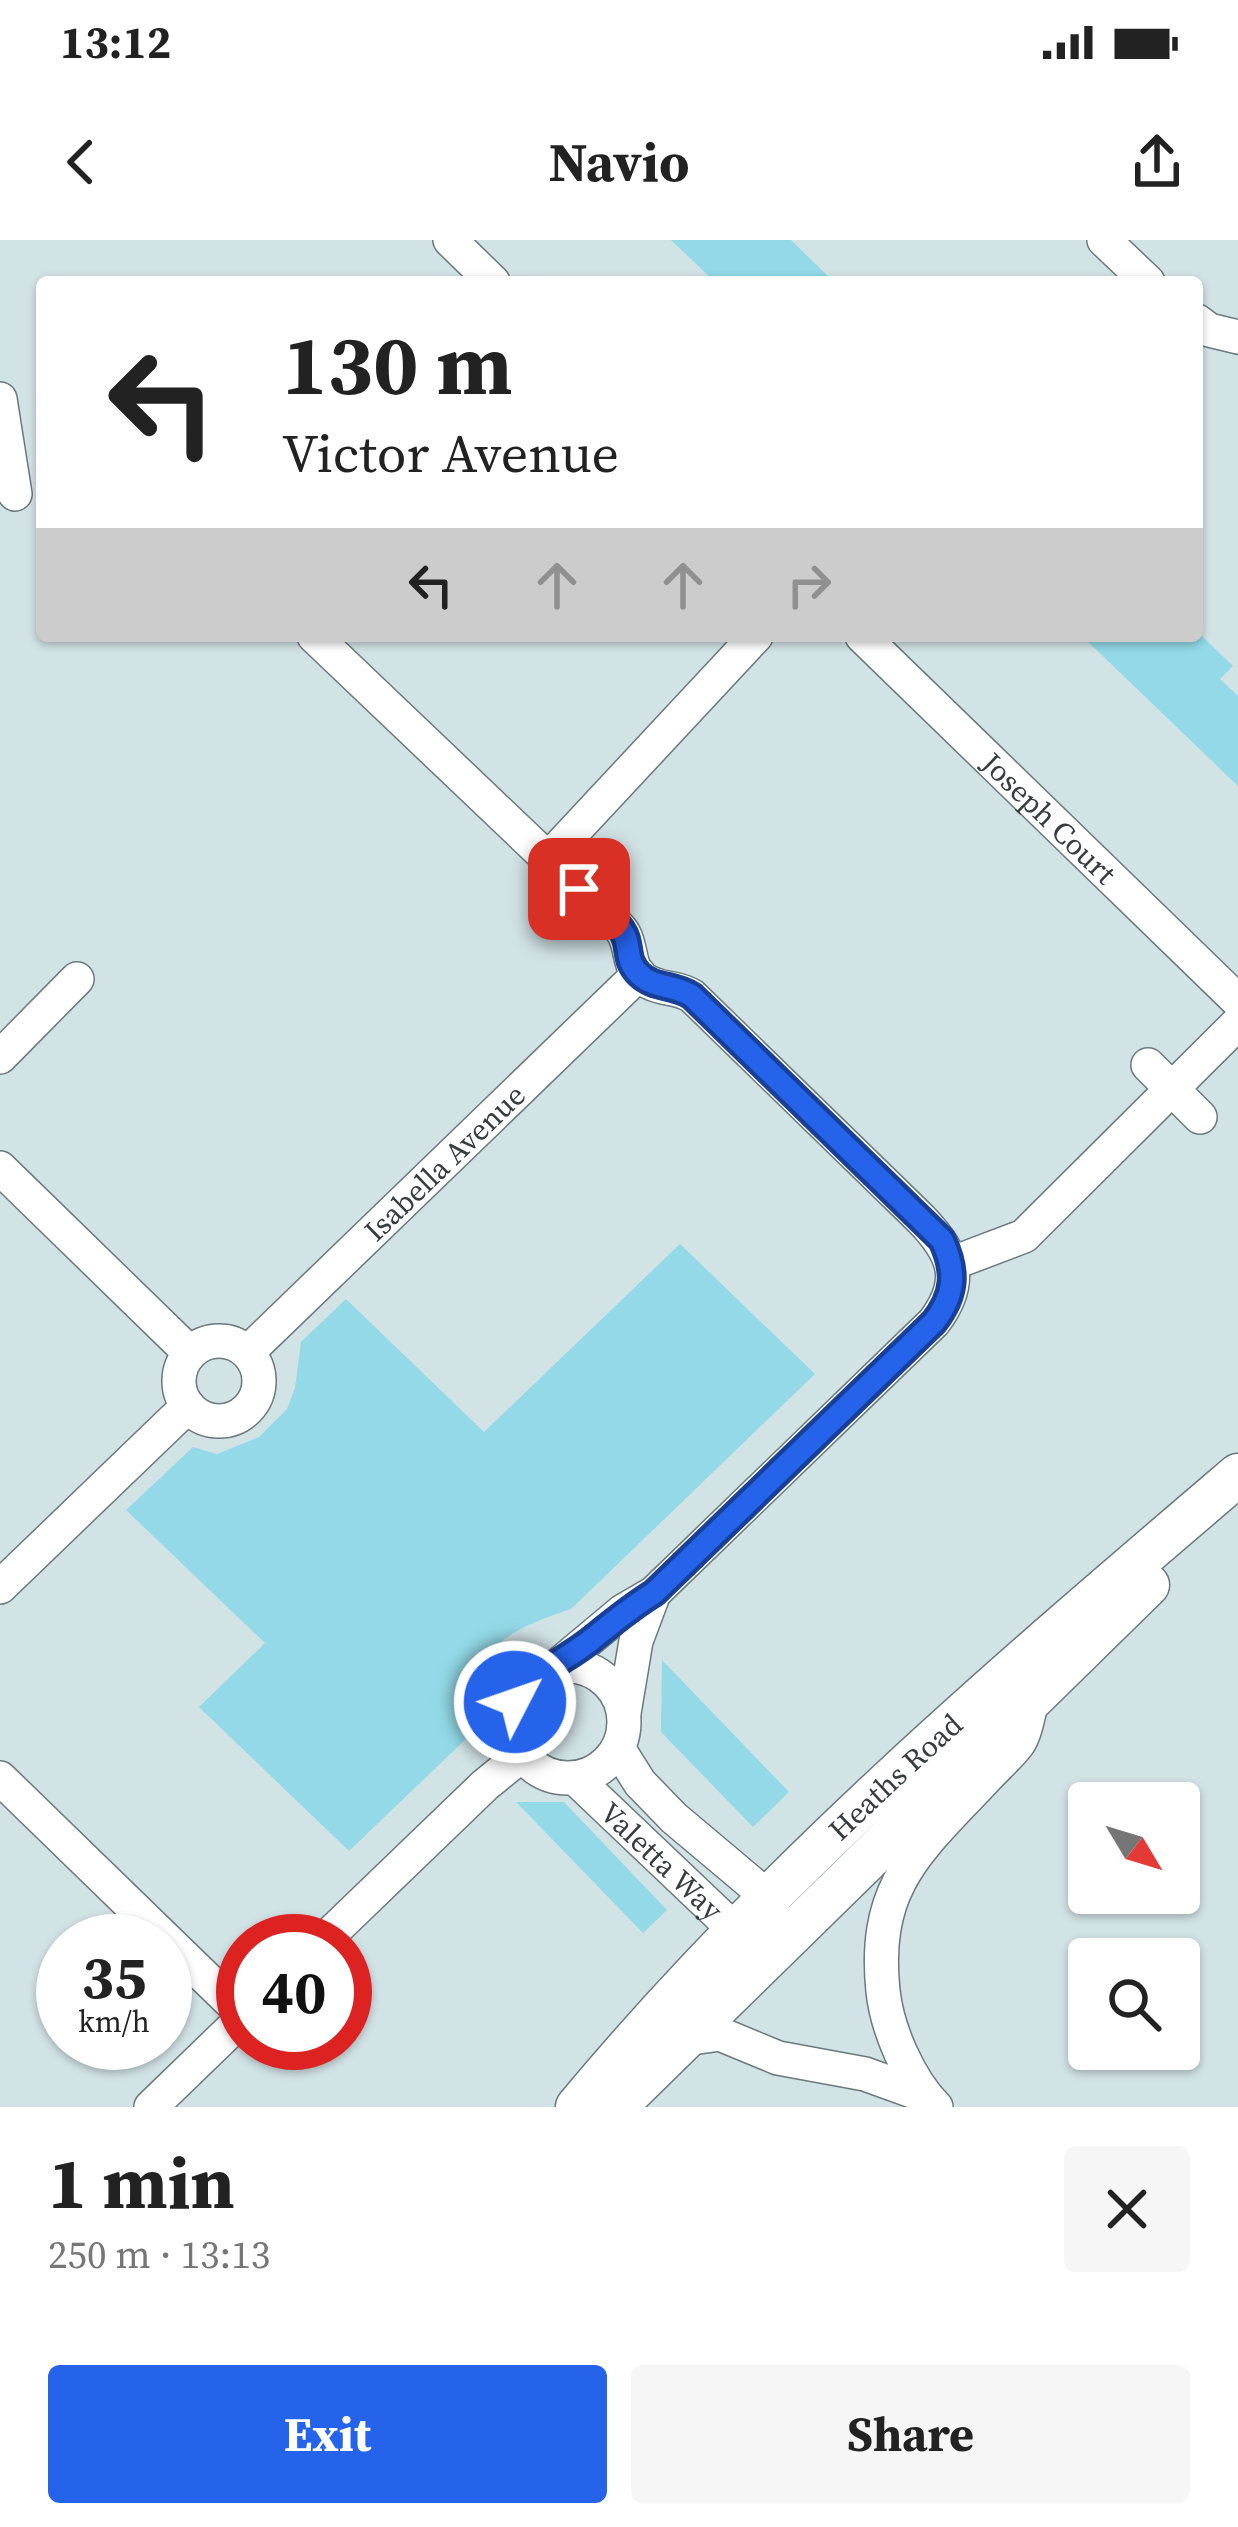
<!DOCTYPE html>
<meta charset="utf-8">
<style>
body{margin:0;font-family:"Source Serif 4",serif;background:#f6f6f6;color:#222;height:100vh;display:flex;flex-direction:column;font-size:45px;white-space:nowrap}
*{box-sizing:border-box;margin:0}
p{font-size:39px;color:#767676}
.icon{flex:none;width:66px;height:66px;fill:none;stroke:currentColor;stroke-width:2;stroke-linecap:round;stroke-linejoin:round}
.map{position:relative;height:1867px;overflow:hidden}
.drawer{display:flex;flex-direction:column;background:#fff;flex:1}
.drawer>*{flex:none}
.banner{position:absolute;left:36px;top:36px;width:1167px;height:366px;border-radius:12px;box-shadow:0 3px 9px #0004;background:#fff;color:#222;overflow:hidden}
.needle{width:78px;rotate:128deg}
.fabs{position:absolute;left:1068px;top:1542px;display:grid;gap:24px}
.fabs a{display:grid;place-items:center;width:132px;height:132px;border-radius:12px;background:#fff;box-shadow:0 3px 9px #0004;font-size:60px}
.speed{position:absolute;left:36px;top:1674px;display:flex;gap:24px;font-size:60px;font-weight:700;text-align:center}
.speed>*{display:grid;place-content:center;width:156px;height:156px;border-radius:50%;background:#fff;box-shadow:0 3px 9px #0004;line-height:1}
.speed small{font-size:30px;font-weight:400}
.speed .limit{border:18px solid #d22;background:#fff;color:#111}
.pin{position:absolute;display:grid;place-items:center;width:102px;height:102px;color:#fff;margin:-51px;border-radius:24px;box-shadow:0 6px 18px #0006}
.me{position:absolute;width:132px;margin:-66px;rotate:49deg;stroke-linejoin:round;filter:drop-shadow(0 0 9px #0008)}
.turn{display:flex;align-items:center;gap:42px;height:252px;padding:0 48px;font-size:54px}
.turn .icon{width:156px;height:156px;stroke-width:2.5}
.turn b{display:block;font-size:84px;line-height:102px}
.lanes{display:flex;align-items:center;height:114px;padding:0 48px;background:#0003;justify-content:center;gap:60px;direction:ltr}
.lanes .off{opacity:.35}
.round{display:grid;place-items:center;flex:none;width:126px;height:126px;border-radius:12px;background:#f6f6f6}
.head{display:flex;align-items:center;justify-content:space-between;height:204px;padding:0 48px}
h1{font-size:72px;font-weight:700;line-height:90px}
.primary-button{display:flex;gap:24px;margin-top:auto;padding:24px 48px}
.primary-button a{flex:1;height:138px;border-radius:12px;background:#2563eb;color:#fff;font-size:48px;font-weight:700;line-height:138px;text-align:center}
.primary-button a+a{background:#f6f6f6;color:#222}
.status{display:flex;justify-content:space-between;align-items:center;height:84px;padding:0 60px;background:#fff;direction:ltr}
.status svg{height:33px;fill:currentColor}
header{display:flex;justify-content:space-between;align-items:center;height:156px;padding:0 48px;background:#fff;font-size:54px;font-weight:700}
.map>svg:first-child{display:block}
</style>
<div class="status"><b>13:12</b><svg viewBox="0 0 49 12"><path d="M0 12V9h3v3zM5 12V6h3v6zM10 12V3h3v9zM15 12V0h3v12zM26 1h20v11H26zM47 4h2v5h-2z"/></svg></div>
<header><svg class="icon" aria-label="back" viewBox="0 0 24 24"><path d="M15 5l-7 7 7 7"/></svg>Navio<svg class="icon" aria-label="share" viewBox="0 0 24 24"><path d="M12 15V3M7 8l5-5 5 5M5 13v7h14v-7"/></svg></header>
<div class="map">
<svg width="1238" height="1867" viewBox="0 0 1238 1867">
<rect width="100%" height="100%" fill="#d2e3e6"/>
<path fill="#93d9e7" d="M671,0h120l43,42h-119z
M1197,391l36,35 -13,13 18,17v90l-156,-150h115z
M680,1004l135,130 -244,235c-81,27 -98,44 -104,129l-118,113 -150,-144 66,-64 -139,-133 67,-63 24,7 42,-17 28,-28 8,-21 6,-46 45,-43 138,133z
M662,1420l127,132 -36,35 -92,-95z
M516,1562h48l103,108 -24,23z"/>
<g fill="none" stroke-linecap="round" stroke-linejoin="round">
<defs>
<g id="minor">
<path d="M450,0l43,42"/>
<path d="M1104,0l44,42"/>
<path d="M1197,81l12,9 29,7"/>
<path d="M0,159l15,95"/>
<path d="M314,396l297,283c4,5 10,9 13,15 10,19 2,40 29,50 14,6 25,3 39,12l229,223c34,35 44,62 13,103l-280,271 -31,18 -67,56"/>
<path id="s1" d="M862,396l376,365"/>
<path d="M547,620l209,-224"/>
<path d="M0,817l77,-78"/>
<path d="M1148,825l52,52"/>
<path d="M0,928l190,185"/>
<path d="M953,1023l71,-27 214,-213"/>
<circle cx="219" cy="1141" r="40"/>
<path id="s2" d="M248,1112l391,-378"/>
<path d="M0,1347l188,-181"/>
<circle cx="568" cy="1482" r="56"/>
<path d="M624,1473l12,-72 18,-48"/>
<path d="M0,1538l243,236"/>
<path id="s3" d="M575,1538l160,152 48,10 -15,-43 -94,-79 -34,-35 -22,-35"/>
<path d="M323,1701l162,-156 37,-30"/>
<path d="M685,1799l35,-5 58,24 87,16 61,22"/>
<path d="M151,1867l92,-89"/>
<path d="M936,1867c-27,-27 -49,-78 -53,-116 -11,-107 36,-141 103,-213 10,-11 23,-22 32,-34 8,-11 10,-30 14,-43"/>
</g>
<g id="major">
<path id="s4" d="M577,1867c196,-236 428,-433 661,-632"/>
<path d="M615,1867l533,-522"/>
</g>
</defs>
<use href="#minor" stroke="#6a797c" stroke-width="36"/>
<use href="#major" stroke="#6a797c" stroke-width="45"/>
<use href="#minor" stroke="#fff" stroke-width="33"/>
<use href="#major" stroke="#fff" stroke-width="42"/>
</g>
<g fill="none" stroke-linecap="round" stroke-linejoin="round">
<defs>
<path id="route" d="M515,1462c18,-30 50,-41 76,-62 21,-17 40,-33 63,-47l280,-271c21,-27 23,-50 8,-82l-250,-244c-18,-12 -38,-7 -53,-22 -12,-12 -9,-21 -13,-35 -6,-19 -33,-37 -47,-50"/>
</defs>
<use href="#route" stroke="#184099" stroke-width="30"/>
<use href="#route" stroke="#2563eb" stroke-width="21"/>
</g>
<g text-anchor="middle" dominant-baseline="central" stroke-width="9" stroke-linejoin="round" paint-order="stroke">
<g font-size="30" fill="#373d3f" stroke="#dff0f4">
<text stroke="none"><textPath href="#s1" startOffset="261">Joseph Court</textPath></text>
<text stroke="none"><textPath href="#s2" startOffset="273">Isabella Avenue</textPath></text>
<text stroke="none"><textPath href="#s4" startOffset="459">Heaths Road</textPath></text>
<text stroke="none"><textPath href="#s3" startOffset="120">Valetta Way</textPath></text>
</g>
</g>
</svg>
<div class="fabs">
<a><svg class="needle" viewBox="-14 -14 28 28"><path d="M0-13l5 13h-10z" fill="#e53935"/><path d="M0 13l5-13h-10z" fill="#767676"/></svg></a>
<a><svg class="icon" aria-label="search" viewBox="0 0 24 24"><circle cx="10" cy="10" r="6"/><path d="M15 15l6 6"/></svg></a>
</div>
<div class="speed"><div>35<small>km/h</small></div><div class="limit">40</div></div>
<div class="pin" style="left:579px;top:649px;background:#d93025"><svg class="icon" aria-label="arrive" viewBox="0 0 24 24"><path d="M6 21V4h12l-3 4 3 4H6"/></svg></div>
<svg class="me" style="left:515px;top:1462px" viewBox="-20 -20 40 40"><circle r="17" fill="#2563eb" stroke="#fff" stroke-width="3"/><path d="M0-11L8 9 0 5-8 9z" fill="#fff"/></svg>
<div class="banner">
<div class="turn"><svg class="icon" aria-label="left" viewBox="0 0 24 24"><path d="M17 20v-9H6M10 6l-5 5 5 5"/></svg><div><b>130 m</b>Victor Avenue</div></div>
<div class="lanes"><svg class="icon" aria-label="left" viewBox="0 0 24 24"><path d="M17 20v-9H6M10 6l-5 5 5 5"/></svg><svg class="icon off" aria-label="ahead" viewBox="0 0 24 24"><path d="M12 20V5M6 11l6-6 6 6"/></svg><svg class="icon off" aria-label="ahead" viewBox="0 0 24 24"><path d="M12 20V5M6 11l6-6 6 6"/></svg><svg class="icon off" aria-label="right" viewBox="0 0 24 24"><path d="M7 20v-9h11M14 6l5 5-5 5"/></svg></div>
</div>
</div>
<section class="drawer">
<div class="head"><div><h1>1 min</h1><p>250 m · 13:13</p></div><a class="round"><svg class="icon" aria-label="close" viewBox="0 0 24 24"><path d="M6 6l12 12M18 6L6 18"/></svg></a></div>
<div class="primary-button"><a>Exit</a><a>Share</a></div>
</section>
